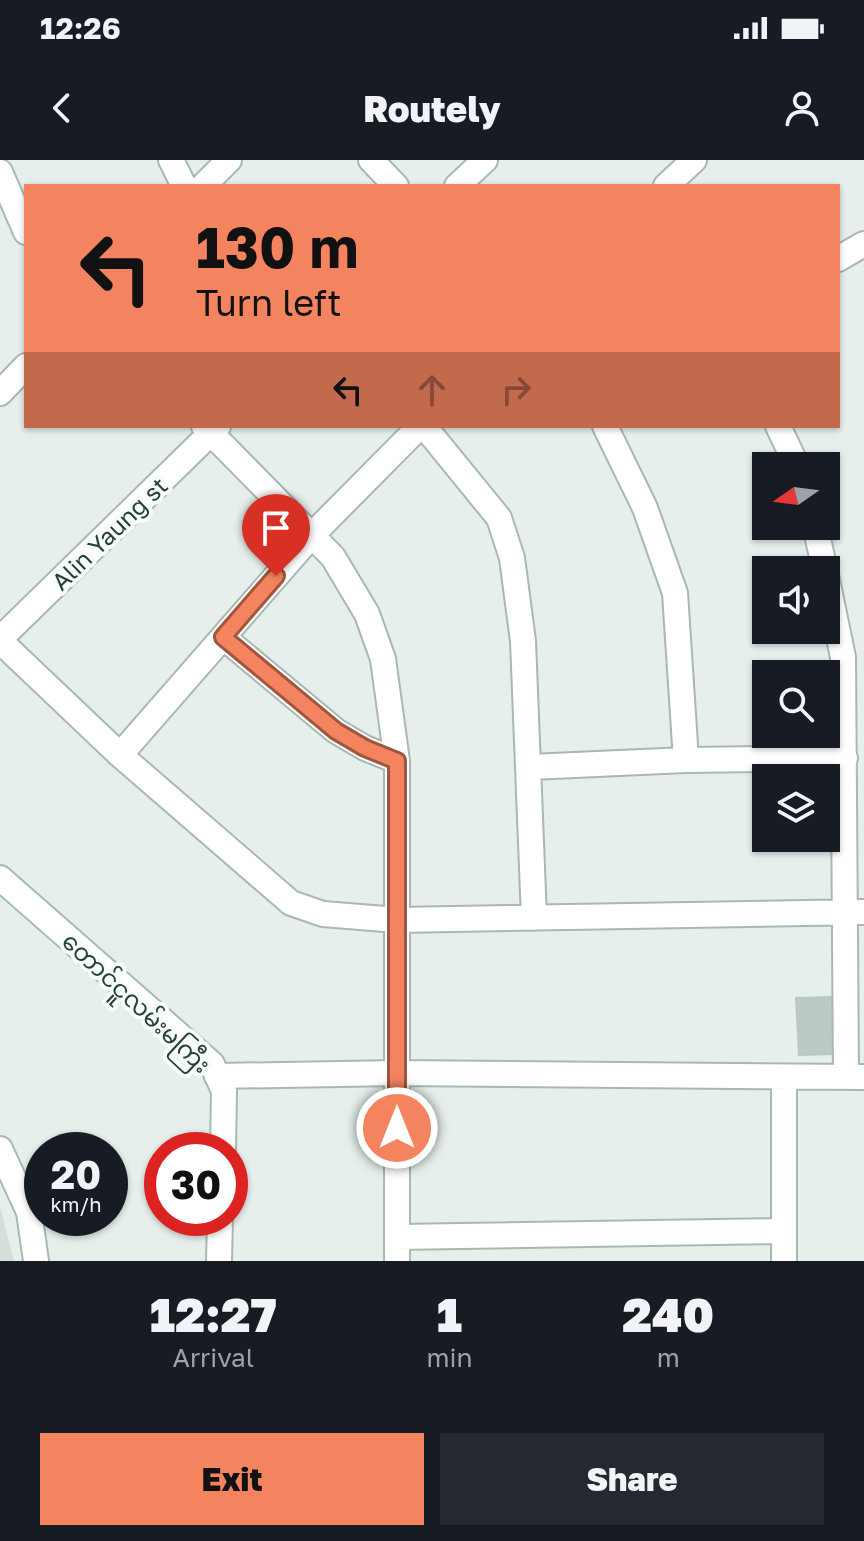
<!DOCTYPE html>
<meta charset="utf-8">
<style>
body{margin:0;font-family:"Golos Text","Noto Sans Myanmar",sans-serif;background:#242831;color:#f1f3f6;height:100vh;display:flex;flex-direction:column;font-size:30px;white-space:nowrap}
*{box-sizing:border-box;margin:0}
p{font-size:26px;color:#9ea1a6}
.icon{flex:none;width:44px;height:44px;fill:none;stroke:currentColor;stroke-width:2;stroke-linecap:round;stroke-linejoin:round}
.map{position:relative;height:1101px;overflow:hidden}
.drawer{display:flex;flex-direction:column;background:#171b24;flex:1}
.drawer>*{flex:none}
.guide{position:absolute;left:24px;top:24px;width:816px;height:244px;border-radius:0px;box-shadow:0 2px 6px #0004;background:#f4845f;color:#111;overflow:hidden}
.needle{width:52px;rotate:256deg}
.controls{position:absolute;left:752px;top:292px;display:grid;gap:16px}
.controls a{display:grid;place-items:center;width:88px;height:88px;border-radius:0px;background:#171b24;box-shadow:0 2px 6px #0004;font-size:40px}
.speed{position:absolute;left:24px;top:972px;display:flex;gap:16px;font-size:40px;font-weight:700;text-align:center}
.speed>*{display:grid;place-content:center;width:104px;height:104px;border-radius:50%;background:#171b24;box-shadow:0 2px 6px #0004;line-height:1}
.speed small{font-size:20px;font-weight:400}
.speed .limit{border:12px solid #d22;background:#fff;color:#111}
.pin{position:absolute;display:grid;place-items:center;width:68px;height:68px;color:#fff;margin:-82px -34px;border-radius:50% 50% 50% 0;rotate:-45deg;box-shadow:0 0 8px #0007}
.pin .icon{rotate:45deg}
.me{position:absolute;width:88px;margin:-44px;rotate:0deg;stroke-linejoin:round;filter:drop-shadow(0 0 6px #0008)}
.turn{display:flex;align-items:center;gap:28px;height:168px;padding:0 40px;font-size:36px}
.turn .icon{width:104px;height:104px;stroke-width:2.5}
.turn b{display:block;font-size:56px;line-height:68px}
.lanes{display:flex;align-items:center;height:76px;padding:0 40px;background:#0003;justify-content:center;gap:40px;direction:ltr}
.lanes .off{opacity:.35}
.eta{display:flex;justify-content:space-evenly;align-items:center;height:136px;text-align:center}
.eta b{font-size:48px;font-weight:800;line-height:56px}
.cta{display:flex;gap:16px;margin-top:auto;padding:16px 40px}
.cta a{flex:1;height:92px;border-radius:0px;background:#f4845f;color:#111;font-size:32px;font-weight:800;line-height:92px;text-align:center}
.cta a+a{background:#242831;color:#f1f3f6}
.status{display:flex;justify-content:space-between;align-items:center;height:56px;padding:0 40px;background:#171b24;direction:ltr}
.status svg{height:22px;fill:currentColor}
header{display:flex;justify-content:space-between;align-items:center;height:104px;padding:0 40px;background:#171b24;font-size:36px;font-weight:800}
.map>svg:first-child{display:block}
</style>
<div class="status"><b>12:26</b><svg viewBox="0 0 49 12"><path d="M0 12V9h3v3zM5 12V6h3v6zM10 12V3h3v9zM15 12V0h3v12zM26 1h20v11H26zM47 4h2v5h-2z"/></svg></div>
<header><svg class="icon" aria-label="back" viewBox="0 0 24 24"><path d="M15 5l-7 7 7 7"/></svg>Routely<svg class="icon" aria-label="person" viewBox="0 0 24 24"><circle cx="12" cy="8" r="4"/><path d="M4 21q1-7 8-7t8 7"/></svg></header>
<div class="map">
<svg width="864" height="1101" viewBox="0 0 864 1101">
<rect width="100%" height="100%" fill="#e6efeb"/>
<path fill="#d4dfda" d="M0,1047l14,54h-14z"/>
<path fill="#bbcac4" stroke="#b8c9c2" stroke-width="2" d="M832,837l3,57 -36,1 -3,-57z"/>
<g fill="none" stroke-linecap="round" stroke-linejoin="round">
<defs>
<path id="street" d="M171,0l13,26
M371,0l25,26
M0,12l26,60
M203,26l26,-26
M457,26l28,-26
M666,26l28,-26
M838,99l26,-15
M0,233l26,-27
M204,266l129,131 34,57 16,45 14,102v500
M424,266l75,92 13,40 11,83 11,277
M605,266l40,82 30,85 11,167
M778,266l19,40
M815,366l10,44
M826,415l17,82 3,420
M223,477l113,94 29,17 32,13
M0,479l218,-213
M0,481l120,114 171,148 32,11 74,6 467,-8
M120,595l192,-220 108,-109
M530,607l156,-7 159,-2
M217,916l180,-3 467,4
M784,918v183
M0,989l29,63 7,49
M397,1077l387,-6"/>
<path id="secondary" d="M0,718l212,186 12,27 -1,59
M219,1101l1,-43"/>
</defs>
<use href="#street" stroke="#a8b8b2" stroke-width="28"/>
<use href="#secondary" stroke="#a4bbb3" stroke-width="28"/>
<use href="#street" stroke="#fff" stroke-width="24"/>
<use href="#secondary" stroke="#fff" stroke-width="24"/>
</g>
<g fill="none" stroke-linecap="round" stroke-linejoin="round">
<defs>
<path id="route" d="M276,416l-53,61 113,94 29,17 32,13v367"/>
</defs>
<use href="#route" stroke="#9f563e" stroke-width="20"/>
<use href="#route" stroke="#f4845f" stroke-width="14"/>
</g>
<g text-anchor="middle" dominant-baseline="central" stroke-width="8" stroke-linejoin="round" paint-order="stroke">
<g font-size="24" fill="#24423a" stroke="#f7fbf9">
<text transform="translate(109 373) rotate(-44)">Alin Yaung st</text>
<text transform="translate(137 842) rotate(43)">တောင်ငူလမ်းမကြီး</text>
</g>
</g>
</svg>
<div class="controls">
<a><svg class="needle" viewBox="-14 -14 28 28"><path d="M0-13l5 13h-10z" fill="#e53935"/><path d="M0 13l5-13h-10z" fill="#9ea1a6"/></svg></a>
<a><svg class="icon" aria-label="sound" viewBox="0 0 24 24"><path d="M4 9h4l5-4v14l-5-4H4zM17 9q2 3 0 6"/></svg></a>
<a><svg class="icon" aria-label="search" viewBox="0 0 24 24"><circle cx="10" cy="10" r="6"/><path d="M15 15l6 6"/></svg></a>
<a><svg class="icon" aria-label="layers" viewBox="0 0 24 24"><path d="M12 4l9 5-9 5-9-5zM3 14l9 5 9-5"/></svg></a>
</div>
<div class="speed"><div>20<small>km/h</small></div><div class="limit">30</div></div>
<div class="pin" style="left:276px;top:416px;background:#d93025"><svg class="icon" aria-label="arrive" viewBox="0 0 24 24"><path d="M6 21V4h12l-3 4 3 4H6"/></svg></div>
<svg class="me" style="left:397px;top:968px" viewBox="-20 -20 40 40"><circle r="17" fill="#f4845f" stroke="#fff" stroke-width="3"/><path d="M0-11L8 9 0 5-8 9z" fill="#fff"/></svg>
<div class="guide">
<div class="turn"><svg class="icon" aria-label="left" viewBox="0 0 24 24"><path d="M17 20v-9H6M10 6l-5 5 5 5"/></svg><div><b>130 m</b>Turn left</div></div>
<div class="lanes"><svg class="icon" aria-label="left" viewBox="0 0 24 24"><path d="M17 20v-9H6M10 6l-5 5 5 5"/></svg><svg class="icon off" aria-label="ahead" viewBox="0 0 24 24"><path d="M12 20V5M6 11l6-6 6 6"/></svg><svg class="icon off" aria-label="right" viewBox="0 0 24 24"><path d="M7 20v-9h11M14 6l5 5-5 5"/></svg></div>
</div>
</div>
<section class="drawer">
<div class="eta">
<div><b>12:27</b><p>Arrival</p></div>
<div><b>1</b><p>min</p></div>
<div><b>240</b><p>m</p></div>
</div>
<div class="cta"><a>Exit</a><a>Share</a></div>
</section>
